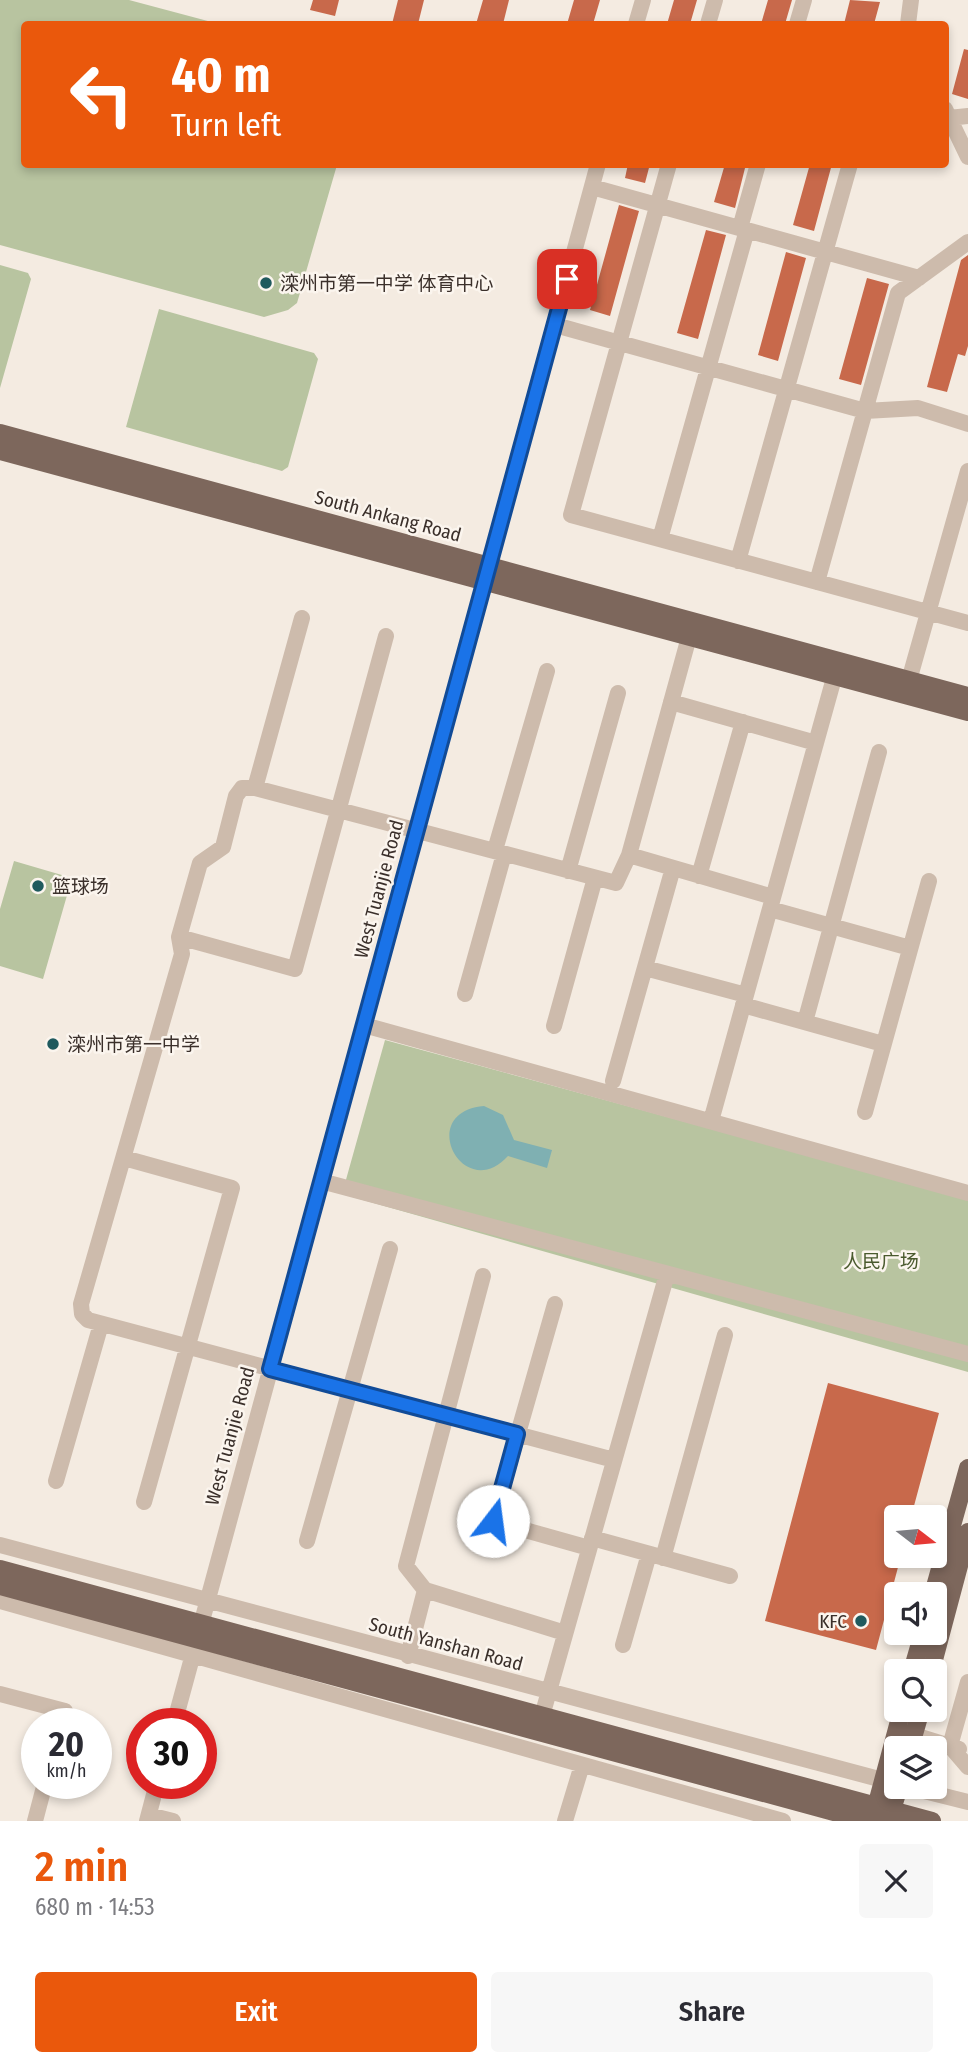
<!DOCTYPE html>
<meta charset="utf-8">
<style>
body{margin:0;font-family:"Fira Sans Condensed","Noto Sans SC",sans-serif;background:#f7f7f7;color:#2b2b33;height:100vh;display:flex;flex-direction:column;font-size:26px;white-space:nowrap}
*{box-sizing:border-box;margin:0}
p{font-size:23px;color:#7c7c81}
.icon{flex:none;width:38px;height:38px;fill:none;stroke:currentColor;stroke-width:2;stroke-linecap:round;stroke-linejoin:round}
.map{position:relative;height:1821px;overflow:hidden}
.side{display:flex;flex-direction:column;background:#fff;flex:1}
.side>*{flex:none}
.banner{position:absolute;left:21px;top:21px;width:928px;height:147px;border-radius:7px;box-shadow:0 4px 10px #0003;background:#ea580c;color:#fff;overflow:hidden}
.needle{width:46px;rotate:106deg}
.fabs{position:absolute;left:884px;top:1505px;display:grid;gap:14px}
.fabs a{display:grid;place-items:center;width:63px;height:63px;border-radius:7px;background:#fff;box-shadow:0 4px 10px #0003;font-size:35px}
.speed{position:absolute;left:21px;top:1708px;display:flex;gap:14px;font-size:35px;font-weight:700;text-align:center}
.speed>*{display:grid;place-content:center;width:91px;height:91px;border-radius:50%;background:#fff;box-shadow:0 4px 10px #0003;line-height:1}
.speed small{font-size:18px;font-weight:400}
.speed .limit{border:10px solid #d22;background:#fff;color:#111}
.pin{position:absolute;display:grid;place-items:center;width:60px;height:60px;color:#fff;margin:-30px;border-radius:14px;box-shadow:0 4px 10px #0006}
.me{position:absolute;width:77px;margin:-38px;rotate:15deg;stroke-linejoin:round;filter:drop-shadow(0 0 5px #0008)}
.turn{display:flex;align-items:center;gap:24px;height:147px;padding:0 35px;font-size:32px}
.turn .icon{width:91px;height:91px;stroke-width:2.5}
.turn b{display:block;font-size:49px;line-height:60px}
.round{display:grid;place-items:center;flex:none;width:74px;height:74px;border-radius:7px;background:#f7f7f7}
.overview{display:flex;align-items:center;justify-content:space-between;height:119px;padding:0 35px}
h1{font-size:42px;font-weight:600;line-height:52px;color:#ea580c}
.button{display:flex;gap:14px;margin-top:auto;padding:14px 35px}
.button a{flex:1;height:80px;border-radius:7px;background:#ea580c;color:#fff;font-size:28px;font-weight:600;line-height:80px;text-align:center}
.button a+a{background:#f7f7f7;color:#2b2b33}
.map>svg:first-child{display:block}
</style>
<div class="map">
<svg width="968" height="1821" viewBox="0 0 968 1821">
<rect width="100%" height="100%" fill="#f4ebe1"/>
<path fill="#b8c4a0" d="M0,0h129l90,24h-195v140l313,1 -40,138 -9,7 -24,7 -264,-72z
M0,265l28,8 3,6 -31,109z
M159,309l155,44 4,6 -30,108 -6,4 -156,-44z
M14,861l58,17 -29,101 -43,-13v-57z
M385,1040l583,159v173l-626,-178z"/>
<path fill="#7fb0b2" d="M484,1106l19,9 11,25 38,10 -5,18 -39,-12c-45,49 -93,-44 -24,-50z"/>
<path fill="#c8694b" d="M313,0h26l-4,16 -25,-6z
M398,0h26l-6,24h-26z
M483,0h26l-6,24h-27z
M574,0h26l-7,24h-26z
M674,0h23l-7,24h-23z
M768,0h24l-7,24h-24z
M850,0l30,2 -6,22h-30z
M964,49l4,1v49l-16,-5z
M628,164h22l-5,19 -20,-5z
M725,164h21l-11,44 -21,-6z
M810,164h22l-18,67 -21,-6z
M619,205l20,6 -29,105 -20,-6z
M706,230l20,5 -28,104 -21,-6z
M786,252l20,6 -28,103 -20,-6z
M968,255v91l-3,10 -7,-2 -11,38 -20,-5 34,-127z
M867,278l22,6 -28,101 -22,-6z
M828,1383l111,30 -28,104h-15v39h5l-25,94 -111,-29z"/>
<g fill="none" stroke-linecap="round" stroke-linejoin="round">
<path stroke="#cdbbac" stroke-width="16" d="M636,24l7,-24
M708,24l7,-24
M797,24l7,-24
M908,24l3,-24
M945,109l23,48
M949,118l19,-2
M669,164l-98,351 397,108
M592,187l327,91
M740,228l18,-64
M555,325l310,86 53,-3 50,16
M660,539l87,-309
M738,561l112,-397
M817,582l81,-289 70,-51
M906,691l62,-220
M671,702l145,41
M255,788l47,-170
M495,850l52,-179
M629,855l144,42
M568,871l50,-178
M699,876l44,-154
M770,909l140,39
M179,937l116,32 91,-333
M645,968l101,27
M465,994l39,-140
M743,1005l140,39
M805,1022l74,-270
M364,1025l604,168
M554,1026l41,-148
M613,1081l60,-213
M865,1112l64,-231
M711,1121l123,-443
M124,1158l108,30 -88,314
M321,1181l647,173
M555,1304l-62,217 96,27
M614,1460l-526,-140 -6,-6 -1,-10 101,-350 -3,-17 21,-74 23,-16 13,-51 6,-8h13l361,95 13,-28 60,-218
M56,1481l45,-157
M592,1538l138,38
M307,1541l83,-292
M0,1545l894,238
M663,1558l62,-223
M425,1590l140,43
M0,1601l783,220
M623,1645l26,-91
M408,1656l17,-66 -19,-24 77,-290
M968,1682l-18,64 18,21
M0,1694l65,17 -3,13
M542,1716l125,-442
M174,1724l424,-1560
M914,1735l45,14
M908,1787l60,15
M149,1815l24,6
M35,1821l10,-38
M147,1821l10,-38
M565,1821l17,-56"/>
<path stroke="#7d675c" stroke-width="18" d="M0,433l968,263
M0,451l968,261
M0,1569l932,252
M0,1586l867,235
M933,1594l35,-126
M912,1671l11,-38
M931,1671l37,-139
M910,1748l11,-38
M873,1818l29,-108
M889,1820l10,-33"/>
</g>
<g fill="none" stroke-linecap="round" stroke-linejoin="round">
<defs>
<path id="route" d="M493,1521l24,-87 -247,-65 297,-1090"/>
</defs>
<use href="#route" stroke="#114b97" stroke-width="18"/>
<use href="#route" stroke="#1a73e8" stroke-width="12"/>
</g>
<g fill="#1f5a5e" stroke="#fbf5ee" stroke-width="2.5">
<circle cx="266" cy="283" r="7"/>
<circle cx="38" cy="886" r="7"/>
<circle cx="53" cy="1044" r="7"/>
<circle cx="861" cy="1621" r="7"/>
</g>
<g text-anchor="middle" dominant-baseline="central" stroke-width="5" stroke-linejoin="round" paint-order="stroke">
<g font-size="19" fill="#3b302b" stroke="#fbf5ee" text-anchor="start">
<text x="280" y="283">滦州市第一中学 体育中心</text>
<text x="52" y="886">篮球场</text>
<text x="67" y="1044">滦州市第一中学</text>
<text x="847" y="1621" text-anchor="end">KFC</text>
</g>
<g font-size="19" fill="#3b302b" stroke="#fbf5ee">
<text transform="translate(388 516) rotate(15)">South Ankang Road</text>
<text transform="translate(379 889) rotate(-75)">West Tuanjie Road</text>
<text transform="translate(230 1436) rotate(-75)">West Tuanjie Road</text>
<text transform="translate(446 1644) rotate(15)">South Yanshan Road</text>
</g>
<g font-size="19" fill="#4a5a2e" stroke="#fbf5ee">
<text x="881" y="1261">人民广场</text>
</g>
</g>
</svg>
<div class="fabs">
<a><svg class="needle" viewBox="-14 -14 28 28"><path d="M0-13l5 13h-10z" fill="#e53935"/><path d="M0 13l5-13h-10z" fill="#7c7c81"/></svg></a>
<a><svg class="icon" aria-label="sound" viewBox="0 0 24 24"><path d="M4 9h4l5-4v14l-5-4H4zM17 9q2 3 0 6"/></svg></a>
<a><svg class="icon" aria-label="search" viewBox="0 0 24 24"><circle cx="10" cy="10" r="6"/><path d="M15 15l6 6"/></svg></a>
<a><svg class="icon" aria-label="layers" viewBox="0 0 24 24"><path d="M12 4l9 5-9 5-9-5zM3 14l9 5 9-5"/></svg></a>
</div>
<div class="speed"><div>20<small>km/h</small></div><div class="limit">30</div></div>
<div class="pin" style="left:567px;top:279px;background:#d93025"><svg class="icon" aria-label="arrive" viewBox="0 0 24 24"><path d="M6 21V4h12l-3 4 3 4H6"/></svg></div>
<svg class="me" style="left:493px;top:1521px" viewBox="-20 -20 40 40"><circle r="19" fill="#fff"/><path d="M0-13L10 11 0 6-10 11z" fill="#1a73e8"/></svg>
<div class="banner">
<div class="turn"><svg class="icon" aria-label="left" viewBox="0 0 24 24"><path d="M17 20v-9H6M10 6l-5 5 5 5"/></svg><div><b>40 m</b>Turn left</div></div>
</div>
</div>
<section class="side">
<div class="overview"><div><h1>2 min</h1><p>680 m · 14:53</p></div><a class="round"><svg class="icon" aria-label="close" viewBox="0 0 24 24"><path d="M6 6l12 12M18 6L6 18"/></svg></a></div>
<div class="button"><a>Exit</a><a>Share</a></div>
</section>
